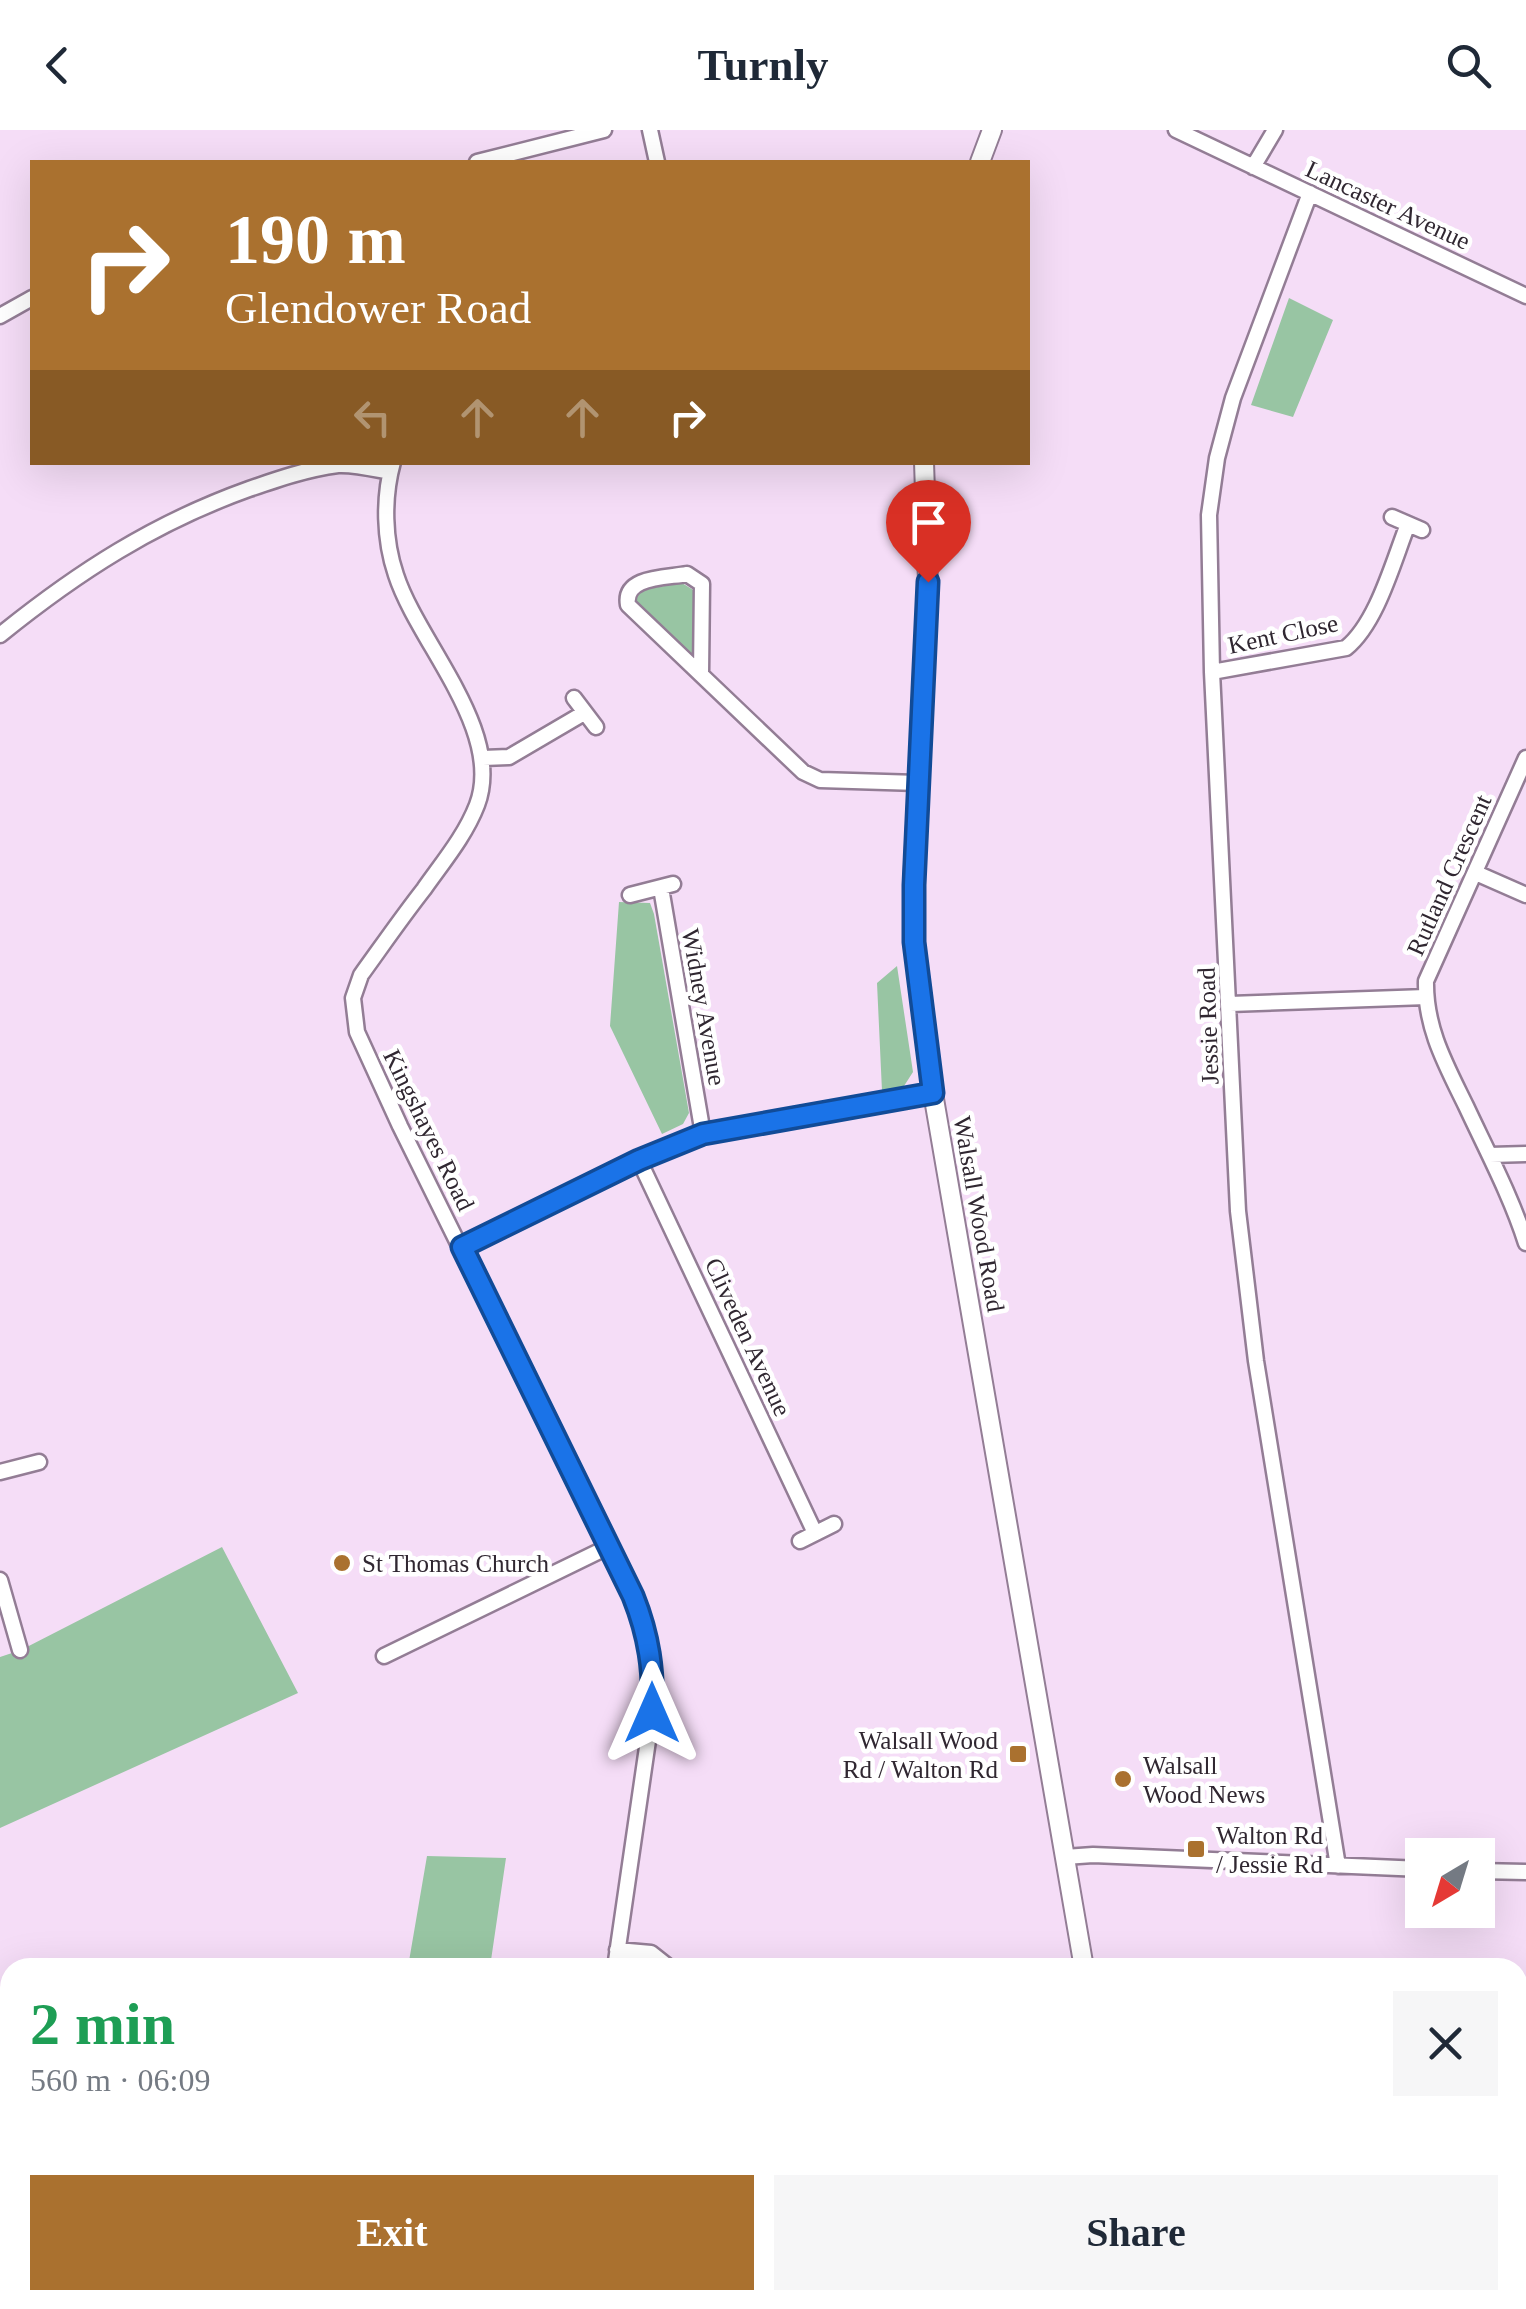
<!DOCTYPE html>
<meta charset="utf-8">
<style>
body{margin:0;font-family:"Times New Roman",serif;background:#f6f6f7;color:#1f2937;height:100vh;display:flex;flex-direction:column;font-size:38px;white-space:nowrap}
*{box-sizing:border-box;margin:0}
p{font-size:32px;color:#747a83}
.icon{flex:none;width:55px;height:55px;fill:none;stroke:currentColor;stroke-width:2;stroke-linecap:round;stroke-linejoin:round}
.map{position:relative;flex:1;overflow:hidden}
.panel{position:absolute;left:0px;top:1828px;width:1528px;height:352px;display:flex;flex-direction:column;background:#fff;border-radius:30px 30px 0 0;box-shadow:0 10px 40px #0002}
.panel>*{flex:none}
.banner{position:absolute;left:30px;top:30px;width:1000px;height:305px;border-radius:0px;box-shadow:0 10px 40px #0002;background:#aa712f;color:#fff;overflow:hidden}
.needle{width:65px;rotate:218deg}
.fabs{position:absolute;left:1405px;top:1708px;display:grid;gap:20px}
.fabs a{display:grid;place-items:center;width:90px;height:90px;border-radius:0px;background:#fff;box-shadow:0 10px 40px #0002;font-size:50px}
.pin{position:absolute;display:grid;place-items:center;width:85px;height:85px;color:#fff;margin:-102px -42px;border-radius:50% 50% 50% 0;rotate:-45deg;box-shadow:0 0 10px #0007}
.pin .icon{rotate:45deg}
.me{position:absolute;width:110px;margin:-55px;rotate:0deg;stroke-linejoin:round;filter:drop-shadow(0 0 8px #0008)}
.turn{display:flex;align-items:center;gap:35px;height:210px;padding:0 30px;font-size:45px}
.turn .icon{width:130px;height:130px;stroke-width:2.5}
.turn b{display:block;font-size:70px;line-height:85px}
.lanes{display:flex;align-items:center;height:95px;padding:0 30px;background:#0003;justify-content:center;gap:50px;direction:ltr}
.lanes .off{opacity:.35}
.round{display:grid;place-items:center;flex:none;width:105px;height:105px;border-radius:0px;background:#f6f6f7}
.headline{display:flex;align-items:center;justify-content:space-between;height:170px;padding:0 30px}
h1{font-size:60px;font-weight:600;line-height:75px;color:#1e9e55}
.action{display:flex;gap:20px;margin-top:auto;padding:20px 30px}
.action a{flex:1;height:115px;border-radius:0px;background:#aa712f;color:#fff;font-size:40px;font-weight:600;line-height:115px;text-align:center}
.action a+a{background:#f6f6f7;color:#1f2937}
header{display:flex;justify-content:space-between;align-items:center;height:130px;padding:0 30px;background:#fff;font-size:45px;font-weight:600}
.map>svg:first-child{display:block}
</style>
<header><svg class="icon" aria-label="back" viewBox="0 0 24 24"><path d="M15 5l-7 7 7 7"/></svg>Turnly<svg class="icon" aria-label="search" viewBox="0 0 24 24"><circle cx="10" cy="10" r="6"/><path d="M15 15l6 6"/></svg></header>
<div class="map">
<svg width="1526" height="2179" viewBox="0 0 1526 2179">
<rect width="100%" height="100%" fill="#f5ddf7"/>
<path fill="#98c5a3" d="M1289,168l44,22 -40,97 -42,-12z
M682,453l13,8v59l-5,5 -56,-52 7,-13z
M619,772l31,1 4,11 35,199 -6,11 -21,10 -52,-108z
M897,836l16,106 -9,14 -22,5 -5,-108z
M222,1417l76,146 -298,135v-171l21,-7z
M427,1726l79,2 -16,109h-82z"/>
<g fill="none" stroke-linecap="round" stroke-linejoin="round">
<defs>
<path id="minor" d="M650,0l7,32
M1176,0l350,166
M477,32l127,-32
M1253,37l22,-37
M1310,63l-77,205 -16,60 -8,57 3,157 26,539 18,150 82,505
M0,186l32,-18
M393,332c-10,36 -9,78 3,113 22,68 109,156 81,230 -12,31 -34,57 -53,84 -22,28 -42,57 -63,86l-8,23 4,34 43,94 233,471 16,47 4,31 -1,38 -37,255
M1392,387l30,13
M0,505c78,-63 154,-112 249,-146 29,-10 58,-20 89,-24 16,-1 36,4 52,7
M1212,542l134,-24c31,-25 47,-86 62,-124
M701,543l1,-89 -15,-10c-21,4 -64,2 -59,31l175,167 17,8 98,3
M574,568l22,29
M483,628l26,-1 75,-44
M1526,628l-100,223c-1,47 20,84 40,125 21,45 45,90 60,137
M1476,743l50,22
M661,758l42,246
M630,765l43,-11
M1230,874l196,-7
M1490,1025l36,-1
M639,1030l176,373
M461,1117l178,-87 64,-26 230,-41
M0,1342l39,-10
M800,1411l34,-17
M0,1450l20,70
M384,1526l226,-110
M1065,1727l28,-2 329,14
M1478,1741l48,1
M617,1820l34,3 19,15
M0,1987l10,5"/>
<path id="tertiary" d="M980,32l12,-32
M924,332l4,120 -15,303 1,57 19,151 151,875
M1150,2170l3,9"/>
<path id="secondary" d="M1518,2042l8,-11
M1418,2179l6,-9"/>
</defs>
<use href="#minor" stroke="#937d95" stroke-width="19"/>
<use href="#tertiary" stroke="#937d95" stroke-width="22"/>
<use href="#secondary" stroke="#937d95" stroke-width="25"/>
<use href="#minor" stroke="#fff" stroke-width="14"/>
<use href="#tertiary" stroke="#fff" stroke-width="18"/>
<use href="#secondary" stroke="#fff" stroke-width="20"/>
</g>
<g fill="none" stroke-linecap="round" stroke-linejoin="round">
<defs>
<path id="route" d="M652,1583c2,-42 -3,-77 -19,-117l-171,-349 177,-87 64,-26 230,-41 -19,-151v-57l14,-303"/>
</defs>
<use href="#route" stroke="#114b97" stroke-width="25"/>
<use href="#route" stroke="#1a73e8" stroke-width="18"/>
</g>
<g fill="#aa712f" stroke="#fff" stroke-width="4">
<circle cx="342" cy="1433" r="10"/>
<rect x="1008" y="1614" width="20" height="20" rx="5"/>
<circle cx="1123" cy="1649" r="10"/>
<rect x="1186" y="1709" width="20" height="20" rx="5"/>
</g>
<g text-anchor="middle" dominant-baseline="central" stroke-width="9" stroke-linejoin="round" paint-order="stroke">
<g font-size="25" fill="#302731" stroke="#fff">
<text transform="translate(1388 75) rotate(25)">Lancaster Avenue</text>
<text transform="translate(1283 504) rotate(-12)">Kent Close</text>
<text transform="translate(1449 745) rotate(-66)">Rutland Crescent</text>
<text transform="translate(704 877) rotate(80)">Widney Avenue</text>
<text transform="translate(1208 896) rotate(-92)">Jessie Road</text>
<text transform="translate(429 1000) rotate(64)">Kingshayes Road</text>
<text transform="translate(979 1084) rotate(80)">Walsall Wood Road</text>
<text transform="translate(748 1207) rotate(65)">Cliveden Avenue</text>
</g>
<g font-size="25" fill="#302731" stroke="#fff" text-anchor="start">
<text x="362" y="1433">St Thomas Church</text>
<text x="998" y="1610" text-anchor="end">Walsall Wood<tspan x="998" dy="29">Rd / Walton Rd</tspan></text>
<text x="1143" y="1635">Walsall<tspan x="1143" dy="29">Wood News</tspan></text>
<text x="1216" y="1705">Walton Rd<tspan x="1216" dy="29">/ Jessie Rd</tspan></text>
</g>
</g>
</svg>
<div class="fabs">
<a><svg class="needle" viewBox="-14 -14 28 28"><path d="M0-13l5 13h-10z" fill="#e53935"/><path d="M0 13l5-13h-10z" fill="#747a83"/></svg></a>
</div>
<div class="pin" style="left:928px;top:452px;background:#d93025"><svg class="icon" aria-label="arrive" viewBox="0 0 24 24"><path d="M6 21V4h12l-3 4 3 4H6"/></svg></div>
<svg class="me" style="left:652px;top:1583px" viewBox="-20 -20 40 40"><path d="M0-17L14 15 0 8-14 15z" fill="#1a73e8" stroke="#fff" stroke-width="4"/></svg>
<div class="banner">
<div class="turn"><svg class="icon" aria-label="right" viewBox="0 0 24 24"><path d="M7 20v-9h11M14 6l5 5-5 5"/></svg><div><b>190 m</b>Glendower Road</div></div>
<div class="lanes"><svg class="icon off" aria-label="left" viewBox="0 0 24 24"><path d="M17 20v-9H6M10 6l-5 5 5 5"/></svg><svg class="icon off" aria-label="ahead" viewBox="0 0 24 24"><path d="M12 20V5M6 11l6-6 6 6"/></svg><svg class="icon off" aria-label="ahead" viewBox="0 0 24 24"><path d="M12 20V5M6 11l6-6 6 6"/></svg><svg class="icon" aria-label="right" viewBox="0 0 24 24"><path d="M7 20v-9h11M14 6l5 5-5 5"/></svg></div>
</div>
<section class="panel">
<div class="headline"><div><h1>2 min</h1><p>560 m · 06:09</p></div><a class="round"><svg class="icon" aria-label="close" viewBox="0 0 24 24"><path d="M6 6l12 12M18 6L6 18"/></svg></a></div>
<div class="action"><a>Exit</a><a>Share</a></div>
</section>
</div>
